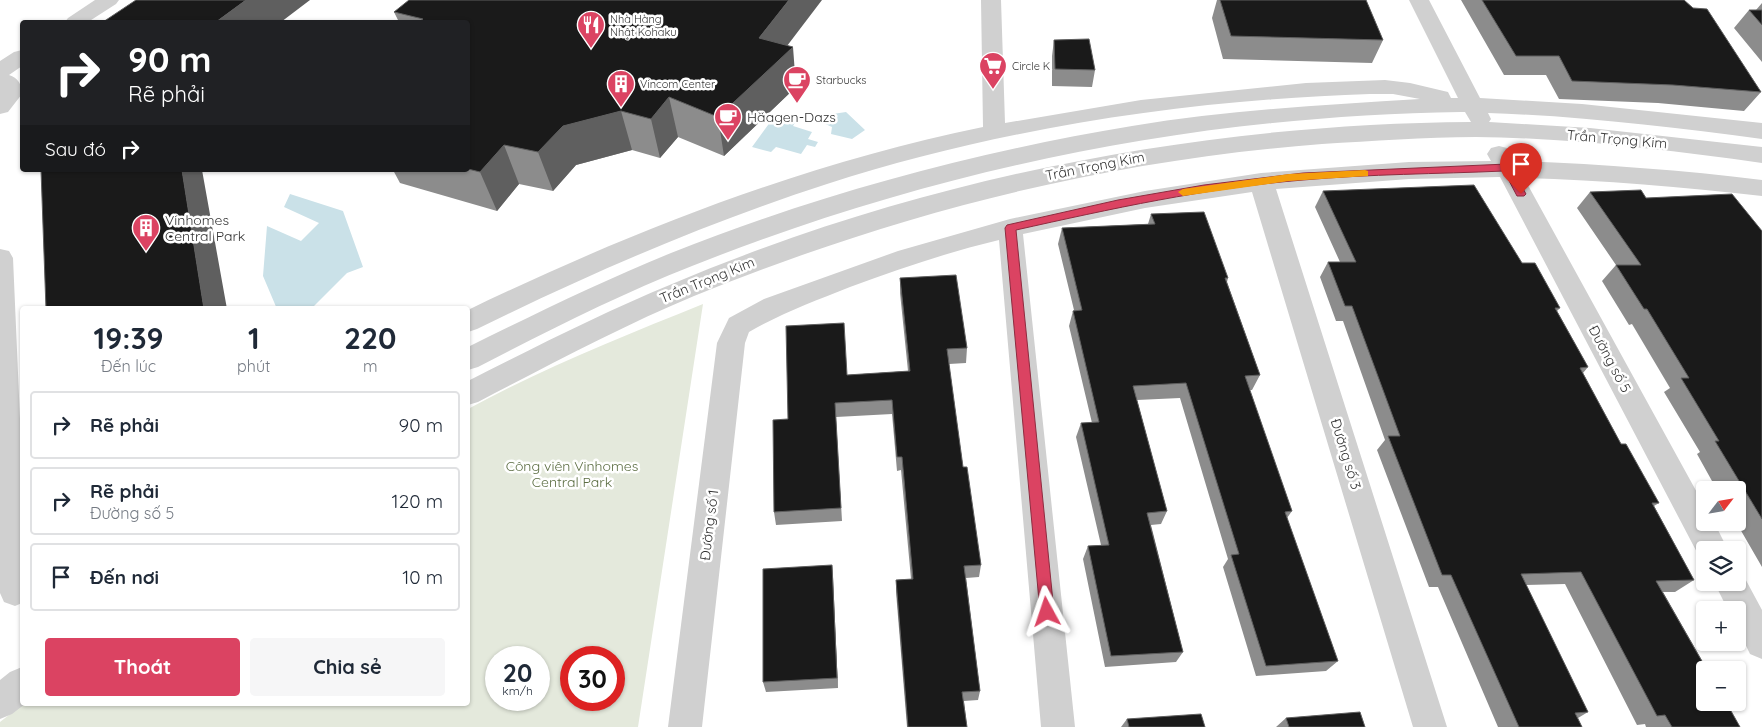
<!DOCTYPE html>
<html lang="vi">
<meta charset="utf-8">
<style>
body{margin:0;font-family:Quicksand,sans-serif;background:#f6f6f7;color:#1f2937;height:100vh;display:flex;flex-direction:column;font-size:19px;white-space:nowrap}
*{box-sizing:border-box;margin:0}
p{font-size:16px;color:#747a83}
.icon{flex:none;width:28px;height:28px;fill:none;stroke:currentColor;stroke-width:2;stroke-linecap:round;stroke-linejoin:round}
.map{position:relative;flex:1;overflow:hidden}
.drawer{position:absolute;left:20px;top:306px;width:450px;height:400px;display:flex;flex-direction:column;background:#fff;border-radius:5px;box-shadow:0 1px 4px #0004}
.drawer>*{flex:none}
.banner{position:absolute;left:20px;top:20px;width:450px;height:152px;border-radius:5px;box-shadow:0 1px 4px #0004;background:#202124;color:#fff;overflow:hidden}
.needle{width:32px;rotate:59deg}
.buttons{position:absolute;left:1696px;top:481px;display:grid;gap:10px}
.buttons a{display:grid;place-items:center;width:50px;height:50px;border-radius:5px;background:#fff;box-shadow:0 1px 4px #0004;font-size:25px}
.speed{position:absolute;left:485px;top:646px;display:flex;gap:10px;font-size:25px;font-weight:700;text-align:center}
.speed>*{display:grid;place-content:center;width:65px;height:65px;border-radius:50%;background:#fff;box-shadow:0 1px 4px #0004;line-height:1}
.speed small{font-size:12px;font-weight:400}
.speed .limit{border:8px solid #d22;background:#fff;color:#111}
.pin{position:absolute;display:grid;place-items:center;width:42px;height:42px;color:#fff;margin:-51px -21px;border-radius:50% 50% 50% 0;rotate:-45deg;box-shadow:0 0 5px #0007}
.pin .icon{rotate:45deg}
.me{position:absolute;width:55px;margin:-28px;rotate:355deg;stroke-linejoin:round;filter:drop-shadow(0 0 4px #0008)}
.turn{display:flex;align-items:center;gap:18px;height:105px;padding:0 25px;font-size:22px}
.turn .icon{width:65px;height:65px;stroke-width:2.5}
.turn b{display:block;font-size:35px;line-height:42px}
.then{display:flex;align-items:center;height:48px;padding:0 25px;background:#0003;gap:10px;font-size:19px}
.eta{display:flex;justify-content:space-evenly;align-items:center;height:85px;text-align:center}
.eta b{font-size:30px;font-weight:800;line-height:35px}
.action{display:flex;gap:10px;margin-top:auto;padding:10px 25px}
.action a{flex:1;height:58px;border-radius:5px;background:#db4362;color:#fff;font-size:20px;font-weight:800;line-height:58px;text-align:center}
.action a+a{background:#f6f6f7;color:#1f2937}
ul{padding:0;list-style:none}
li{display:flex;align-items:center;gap:15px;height:68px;margin:0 10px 8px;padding:0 15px;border:2px solid #e0e1e3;border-radius:5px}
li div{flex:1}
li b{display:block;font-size:19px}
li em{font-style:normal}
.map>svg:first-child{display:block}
</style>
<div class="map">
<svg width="1762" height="727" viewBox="0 0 1762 727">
<rect width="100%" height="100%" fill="#fff"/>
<path fill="#e4e9dc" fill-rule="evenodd" d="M703,304l-65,423h-638v-5l23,-18h445v-295c75,-41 156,-73 235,-105zM496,658h43v42h-43zM571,658h43v42h-43z"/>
<path fill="#cae1e8" d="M846,112l19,18 -13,9 -21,-5 1,-7 -11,-5 5,-7z
M776,114l21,5 -4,7 19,6 -4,7 10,3 -3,5 -8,-2 -6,9 -25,-7 -5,5 -19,-5z
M290,194l53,17 20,56 -16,6 -36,36h-34l-14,-33 4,-50 34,15 18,-18 -35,-16z"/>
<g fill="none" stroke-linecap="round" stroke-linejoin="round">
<path fill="#d0d0d0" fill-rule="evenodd" d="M95,0h24l-3,4 -28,18h-23l3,-4z
M981,0h20l4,123 136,-23 165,-17 79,-3 25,3 38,9 3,6h7l-49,-98h20l51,98 102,6 180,19v16c-91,-12 -182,-23 -274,-26l3,6 -2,3 101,6 172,19v16c-95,-13 -190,-25 -286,-26 -52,0 -103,4 -154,7 -220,17 -424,69 -628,152 -74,31 -145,69 -216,106l-10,3v-24c67,-34 134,-68 204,-97 251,-106 526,-160 799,-162l-6,-10h-4c-265,4 -523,56 -769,154 -74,29 -144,65 -214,101l-10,3v-23c67,-33 134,-66 203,-94 148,-59 304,-101 461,-127 95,-16 191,-21 288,-27l-27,-5h-23c-183,6 -369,34 -543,90 -121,39 -236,89 -350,145l-9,3v-22c164,-79 335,-146 515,-183z
M22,50v16l-13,9c9,3 13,9 13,19l-14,18 -8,2v-53l14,-9z
M1499,146l8,2 8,13c83,3 165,9 247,19v16c-79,-9 -158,-16 -238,-18l181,329v15h9l14,28h-23v12l-4,-2 -201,-383 -91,2 -133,10 171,538h-34l-161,-535 -107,16 -122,26 52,493h-34l-42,-487c-51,12 -100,29 -149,47 -35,14 -68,26 -101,45l-4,11 -43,384h-34l49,-384 12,-25 35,-19 134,-48 112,-32 135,-28 116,-18 148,-11 82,-1 -4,-7 4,-6z
M0,249l9,2 4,7 9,207v138l-7,3 -11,-4 -4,-9z
M1738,570l3,1 21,39v49l-12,-5 -12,-25v-19h-10l-14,-28h24z
M22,667v37h3l-13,10 -12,5v-39l10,-8z"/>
</g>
<path fill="#8c8c8c" d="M1217,0h149l17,40 -11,23 -149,-4 -11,-41z
M1461,0h223l77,92 -17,19 -86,-8 -99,-4 -13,-24h-42z
M1762,3v59l-28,-34 15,-18h7z
M394,12l393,34 9,41 -72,69 -46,-19 -18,21 -28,-8 -56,15 -23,26 -34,-7 -22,27 -97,-28 -7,-13h75v-148h-69z
M1054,40l41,30 -3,17 -40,-1v-30z
M1323,191l199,72 38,45 -3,3 31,56 -5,6 38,71 38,59 -5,3 40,74 -19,12h-12l77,135h-94l-1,-3 -8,1 -72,-141 -39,1 62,127 -10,6 4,9h-84l-60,-140h-9l-52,-137 8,-10 -42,-119h-7l-16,-44 8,-15h12l-25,-55z
M1590,192l56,6 116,33v336l-26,-45h2v-32h-21l-20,-36 3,-2 -36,-60 6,-4 -38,-64 -3,1 -27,-44 14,-16 -39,-57z
M1151,214l77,64 -1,4 33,93 -8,15h-3l43,121 -5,7 51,143 -12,10 -70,5 -33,-109 5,-8 -48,-161 -43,2 30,111 -6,13 -10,1 32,127 -7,10 -71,5 -22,-108 5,-13 13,-1 -25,-108 5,-14h11l-23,-97 4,-15 1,-1 -16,-66 4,-16 86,-4z
M900,278l67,70 -1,15 -17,1 14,103 18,98 -2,12 -13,1 14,113 -2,9 -14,1 3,26h-60l-11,-135v-12l15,-1 -10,-109 -4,1 -5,-57 -56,3 6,104 -66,4 -2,-13 14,-93 59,-44 61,-4 -8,-78z
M832,565l6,123 -72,4 -3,-10z
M1286,718l79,9h-89z
M1127,719l78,8h-84z"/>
<path fill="#5f5f5f" d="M246,0h64l-29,22h-65z
M789,0h33l-51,67 22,-20 3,40 -72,69 -6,-39 41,-79z
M669,97l9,40 -18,21 -9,-39z
M621,111l11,39 -56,15 -23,26 -15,-39 25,-26z
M504,145l15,39 -22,27 -17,-39z
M182,170h20l25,139h-23z
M832,565l1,12 5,111 -1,-10z"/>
<path fill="#1a1a1a" stroke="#5f5f5f" d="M136,0h110l-30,22h-113z
M409,0h380l-30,38 34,9 -75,70 -49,-20 -18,22 -30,-8 -58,15 -25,26 -34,-7 -24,27 -12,-3v-147h-49l4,-3 -29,-7z
M1220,0h146l17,40 -152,-4z
M1482,0h202l9,8 14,1 54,83 -88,-7 -101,-4 -13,-25h-43z
M1749,10h13v15z
M1089,39l6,31 -40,-1 -1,-29z
M41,170h141l22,139h-158z
M1474,185l48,78h13l25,45h-5l33,59 -8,1 41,76h5l33,59h-7l42,77 -38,1 51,89h-2v32h21l14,25h-68l-7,-12 -8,1 -76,-144 -60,2 67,138 -13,1 7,14h-63l-68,-152h-9l-54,-139h12l-48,-130h-7l-17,-44h28l-33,-71z
M1641,190l5,8 86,-4 30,37v288l-47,-78h4l-38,-63h8l-42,-69h-3l-28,-44h25l-51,-73z
M1204,212l24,66h-3l35,97 -15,1 47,135 -7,1 53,149 -72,5 -35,-111 8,-1 -53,-171 -53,3 34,125 -20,2 36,139 -72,4 -23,-110 21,-1 -28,-122 18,-1 -26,-111 9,-1 -20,-82 93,-4 -4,-10z
M956,275l11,73 -20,1 16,118h4l14,98 -17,1 16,125 -18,1 5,35h-59l-12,-147 17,-1 -11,-122h-5l-5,-57 -57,3 6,105 -67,4 -1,-92 15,-1 -2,-93 58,-3 3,52 63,-4 -10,-93z
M832,565l5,113 -74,4v-113z
M1360,712l5,15h-76l-3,-9z
M1201,714l4,13h-76l-2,-8z"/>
<path fill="#db4362" stroke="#8e2c40" d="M1507,164l3,1 16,29 -2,2h-7l-13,-25c-67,3 -134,3 -201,9 -97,8 -193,29 -287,50l38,382 -2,4 -5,2 -5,-2 -2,-4 -35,-384 2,-3 111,-25 86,-15 99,-12z"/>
<path fill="#f59e0b" d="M1365,170l3,1v5l-79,5 -106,15 -5,-4 5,-3 106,-15z"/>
<defs>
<symbol id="restaurant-pin" viewBox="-11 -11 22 30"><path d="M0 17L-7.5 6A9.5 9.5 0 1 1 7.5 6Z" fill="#db4362" stroke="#fff"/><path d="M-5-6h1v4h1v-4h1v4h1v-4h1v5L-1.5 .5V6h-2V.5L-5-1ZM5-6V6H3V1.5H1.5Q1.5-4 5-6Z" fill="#fff"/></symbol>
<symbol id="supermarket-pin" viewBox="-11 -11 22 30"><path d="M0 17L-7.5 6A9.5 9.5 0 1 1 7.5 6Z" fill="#db4362" stroke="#fff"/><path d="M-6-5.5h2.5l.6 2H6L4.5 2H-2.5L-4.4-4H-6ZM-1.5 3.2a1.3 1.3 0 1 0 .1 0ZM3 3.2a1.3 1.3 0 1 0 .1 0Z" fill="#fff"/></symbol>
<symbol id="cafe-pin" viewBox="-11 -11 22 30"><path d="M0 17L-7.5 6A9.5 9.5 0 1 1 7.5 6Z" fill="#db4362" stroke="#fff"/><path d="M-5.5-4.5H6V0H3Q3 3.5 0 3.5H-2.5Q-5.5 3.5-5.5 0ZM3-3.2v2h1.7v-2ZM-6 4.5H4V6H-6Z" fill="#fff"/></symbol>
<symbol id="building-pin" viewBox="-11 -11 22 30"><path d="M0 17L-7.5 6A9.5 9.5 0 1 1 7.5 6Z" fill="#db4362" stroke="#fff"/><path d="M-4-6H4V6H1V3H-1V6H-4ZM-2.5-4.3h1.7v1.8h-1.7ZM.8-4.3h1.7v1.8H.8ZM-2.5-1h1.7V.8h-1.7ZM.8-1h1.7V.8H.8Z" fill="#fff"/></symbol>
</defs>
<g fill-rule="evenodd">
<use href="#restaurant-pin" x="575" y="9" width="32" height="43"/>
<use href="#supermarket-pin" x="977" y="50" width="32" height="43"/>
<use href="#cafe-pin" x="781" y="64" width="32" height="43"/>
<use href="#building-pin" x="605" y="68" width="32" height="43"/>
<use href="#cafe-pin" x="712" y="101" width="32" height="43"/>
<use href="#building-pin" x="130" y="212" width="32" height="43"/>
</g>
<g text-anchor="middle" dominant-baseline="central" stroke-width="5" stroke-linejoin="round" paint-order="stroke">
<g font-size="11" fill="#333" stroke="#fff" text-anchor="start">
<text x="610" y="19">Nhà Hàng<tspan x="610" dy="13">Nhật Kohaku</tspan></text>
<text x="1012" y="66">Circle K</text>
<text x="816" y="80">Starbucks</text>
<text x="640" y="84">Vincom Center</text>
</g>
<g font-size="14" fill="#333" stroke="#fff" text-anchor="start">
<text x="747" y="117">Häagen-Dazs</text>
<text x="165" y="220">Vinhomes<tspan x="165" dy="16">Central Park</tspan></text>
</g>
<g font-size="14" fill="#333" stroke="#fff">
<text transform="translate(1617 139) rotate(5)">Trần Trọng Kim</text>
<text transform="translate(1095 166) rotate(-11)">Trần Trọng Kim</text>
<text transform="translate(707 280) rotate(-22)">Trần Trọng Kim</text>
<text transform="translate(1610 359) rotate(62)">Đường số 5</text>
<text transform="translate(1346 454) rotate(73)">Đường số 3</text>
<text transform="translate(709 525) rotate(-83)">Đường số 1</text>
</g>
<g font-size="14" fill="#5b6d42" stroke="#fff">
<text x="572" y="466">Công viên Vinhomes<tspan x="572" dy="16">Central Park</tspan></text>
</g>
</g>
</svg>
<div class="buttons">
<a><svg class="needle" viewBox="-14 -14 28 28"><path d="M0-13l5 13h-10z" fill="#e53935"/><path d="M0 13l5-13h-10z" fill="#747a83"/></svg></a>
<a><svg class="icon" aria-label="layers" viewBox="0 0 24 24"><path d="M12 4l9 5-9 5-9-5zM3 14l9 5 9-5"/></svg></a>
<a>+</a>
<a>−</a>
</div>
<div class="speed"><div>20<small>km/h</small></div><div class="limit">30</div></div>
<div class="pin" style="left:1521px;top:194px;background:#d93025"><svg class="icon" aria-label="arrive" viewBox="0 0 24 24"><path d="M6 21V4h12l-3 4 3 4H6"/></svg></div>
<svg class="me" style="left:1047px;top:612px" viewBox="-20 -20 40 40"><path d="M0-17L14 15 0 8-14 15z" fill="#db4362" stroke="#fff" stroke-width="4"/></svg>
<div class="banner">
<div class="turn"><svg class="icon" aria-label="right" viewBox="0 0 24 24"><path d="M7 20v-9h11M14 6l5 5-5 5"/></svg><div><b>90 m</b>Rẽ phải</div></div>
<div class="then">Sau đó<svg class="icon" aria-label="right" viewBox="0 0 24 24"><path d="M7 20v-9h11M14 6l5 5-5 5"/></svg></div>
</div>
<section class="drawer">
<div class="eta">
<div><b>19:39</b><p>Đến lúc</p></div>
<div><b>1</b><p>phút</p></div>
<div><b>220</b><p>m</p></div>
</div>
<ul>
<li><svg class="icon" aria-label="right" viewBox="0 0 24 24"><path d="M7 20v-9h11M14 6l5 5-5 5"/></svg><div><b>Rẽ phải</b></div><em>90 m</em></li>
<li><svg class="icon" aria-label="right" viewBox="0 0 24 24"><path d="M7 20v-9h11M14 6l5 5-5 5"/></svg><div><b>Rẽ phải</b><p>Đường số 5</p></div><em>120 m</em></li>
<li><svg class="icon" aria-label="arrive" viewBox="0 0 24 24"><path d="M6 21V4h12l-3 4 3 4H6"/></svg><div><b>Đến nơi</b></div><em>10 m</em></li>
</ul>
<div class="action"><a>Thoát</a><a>Chia sẻ</a></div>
</section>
</div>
